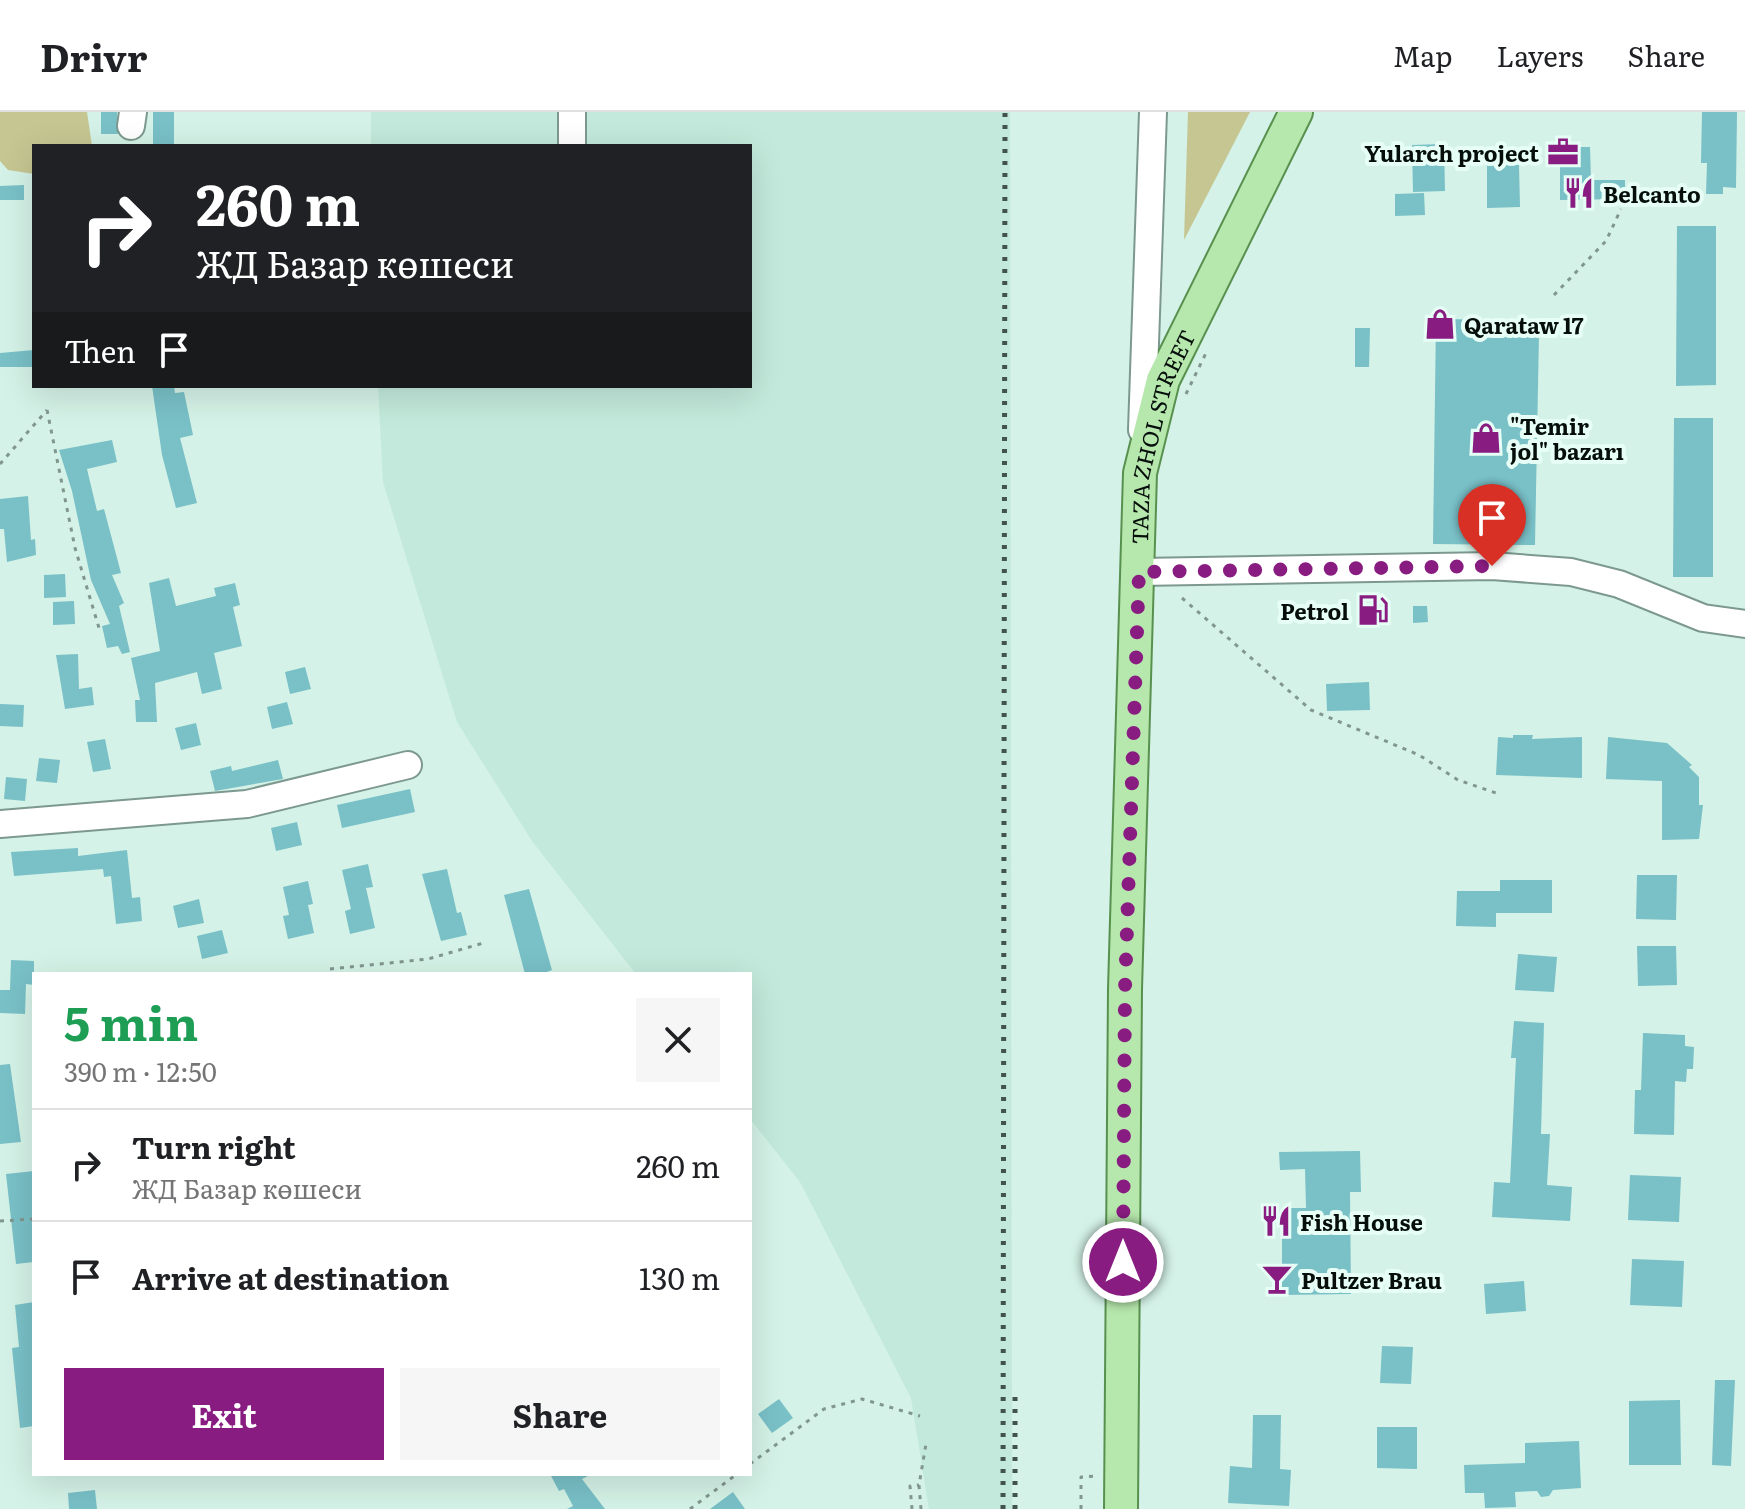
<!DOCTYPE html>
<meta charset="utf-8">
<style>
body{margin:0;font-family:Literata,serif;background:#f6f6f6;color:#202124;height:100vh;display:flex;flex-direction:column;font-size:30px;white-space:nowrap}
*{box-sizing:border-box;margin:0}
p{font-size:26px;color:#757577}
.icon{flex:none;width:44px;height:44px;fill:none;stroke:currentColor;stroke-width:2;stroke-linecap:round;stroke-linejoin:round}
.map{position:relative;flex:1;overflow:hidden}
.sheet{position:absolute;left:32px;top:860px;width:720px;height:504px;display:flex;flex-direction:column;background:#fff;border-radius:0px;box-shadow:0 8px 32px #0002}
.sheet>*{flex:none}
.banner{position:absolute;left:32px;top:32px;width:720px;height:244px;border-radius:0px;box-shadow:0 8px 32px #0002;background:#202124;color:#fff;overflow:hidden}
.pin{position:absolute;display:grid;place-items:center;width:68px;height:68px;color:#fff;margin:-82px -34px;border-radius:50% 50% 50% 0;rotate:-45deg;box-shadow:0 0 8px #0007}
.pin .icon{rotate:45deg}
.me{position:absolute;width:88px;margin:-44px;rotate:0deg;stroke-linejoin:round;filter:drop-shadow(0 0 6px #0008)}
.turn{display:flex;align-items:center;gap:28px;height:168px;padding:0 32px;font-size:36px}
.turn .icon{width:104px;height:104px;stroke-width:2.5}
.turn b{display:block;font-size:56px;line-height:68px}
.then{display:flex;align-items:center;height:76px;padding:0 32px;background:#0003;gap:16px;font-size:30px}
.round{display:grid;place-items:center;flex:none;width:84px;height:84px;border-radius:0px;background:#f6f6f6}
.overview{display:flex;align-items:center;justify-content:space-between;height:136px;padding:0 32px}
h1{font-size:48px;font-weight:700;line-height:60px;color:#1e9e55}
.button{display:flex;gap:16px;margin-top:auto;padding:16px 32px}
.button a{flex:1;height:92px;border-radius:0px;background:#891c81;color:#fff;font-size:32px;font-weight:700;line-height:92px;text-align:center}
.button a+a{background:#f6f6f6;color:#202124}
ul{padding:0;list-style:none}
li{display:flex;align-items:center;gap:24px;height:112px;padding:0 32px;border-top:2px solid #e0e0e0}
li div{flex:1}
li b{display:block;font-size:30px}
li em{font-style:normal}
header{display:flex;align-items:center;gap:48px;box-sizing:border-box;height:112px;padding:0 40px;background:#fff;border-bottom:2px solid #e0e0e0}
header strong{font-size:38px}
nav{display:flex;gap:44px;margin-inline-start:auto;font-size:28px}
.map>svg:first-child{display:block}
</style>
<header>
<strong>Drivr</strong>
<nav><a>Map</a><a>Layers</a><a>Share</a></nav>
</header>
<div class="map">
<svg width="1745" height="1397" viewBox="0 0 1745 1397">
<rect width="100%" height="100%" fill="#d4f2e7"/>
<path fill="#c2e9db" d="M371,0h639l2,1397h-83l-18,-111 -111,-216 -50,-63v-145h-114l-104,-133 -75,-119 -74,-240 -5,-96h372v-240h-379z"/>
<path fill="#c5c691" d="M0,0h87l5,34h-58v28l-26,-4 -8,-9z
M1188,0h62l-66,128z"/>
<path fill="#79c0c7" d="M101,0h16l1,22h-17z
M153,0h21v34h-21z
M1702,0h35l-1,76 -13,-1v7h-17l1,-31h-6z
M1444,32l1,47 -32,1 -1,-47z
M1560,35h30l1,33h34v19l-65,1z
M1487,53h32l1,42 -33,1z
M24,73v15h-24v-14z
M1424,81l1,22 -30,1v-22z
M1677,114h39v159l-40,1z
M1436,207l92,1v13h11l-4,212 -102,-1z
M1355,216h15l-1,39h-14z
M34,238v17h-34v-14z
M152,274h22l1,7 9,-1 9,43 -13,3 17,65 -21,5 -14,-53z
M1674,306h39v159h-40z
M112,328l5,22 -30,7 10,42 7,-2 17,64 -9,2 12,28 -5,3 11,46 -8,2 -4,-8 -11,2 -5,-22 8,-2 -19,-44 -19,-89 -13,-41z
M28,384l3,44 4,-1 1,16 -29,7 -3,-33h-4v-30z
M65,462l1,23 -22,1v-23z
M169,466l7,28 40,-10 -2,-8 21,-5 5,22 -7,2 9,39 -28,7 8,36 -20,5 -5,-22 -42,11 2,39h-21l-1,-22h5l-9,-42 29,-7 -11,-68z
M74,489l1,23 -22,1v-23z
M1413,494h14l1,16 -15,1z
M78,542l1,35 13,-2 2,18 -29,4 -9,-54z
M305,555l6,22 -21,5 -5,-22z
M1369,570l1,28 -43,1 -1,-27z
M287,590l6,22 -21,5 -5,-22z
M0,592l24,1 -1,22 -23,-1z
M196,611l5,22 -20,5 -6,-22z
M1513,623h20l-1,4 50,-2v41l-86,-3 2,-38 15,1z
M1608,625l59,6 25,22 -3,2 10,10v28h4l-4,34 -37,1v-59l-56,-2z
M105,627l6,30 -18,3 -6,-30z
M39,646l21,2 -3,23 -21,-2z
M278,648l5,19 -68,12 -5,-20 21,-5 1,5z
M6,665l21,2 -2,22 -21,-2z
M410,677l5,23 -73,16 -5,-23z
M297,710l5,23 -26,6 -5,-23z
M78,736v8l49,-6 5,48 8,-1 2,24 -26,3 -5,-48 -7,1 -1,-8 -89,7 -3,-24z
M368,752l5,23 -7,1 9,40 -25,6 -5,-23 6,-2 -9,-39z
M447,757l10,44 4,-1 6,23 -26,6 -19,-67z
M1637,763h40l-1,45 -40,-1z
M1500,768h52v33h-56v14l-40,-1 1,-35h43z
M308,769l5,23 -5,1 6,28 -26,6 -5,-23 6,-1 -6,-28z
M529,777l23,81 -10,4h-17l-21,-79z
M199,787l5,24 -26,5 -5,-22z
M222,818l6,23 -26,6 -5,-23z
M1637,834h39l1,39 -39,1z
M1518,842l39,3 -3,35 -39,-2z
M11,848l23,1v24l-8,-1 -1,30 -25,-1v-23h10z
M1514,909l30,2 -3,111h9l-3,51 25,2 -2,34 -78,-4 2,-35 16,1 6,-125h-5z
M1643,921l42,2v11l9,1 -1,22h-6l-1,13 -11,-1 -1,54 -40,-1 1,-44h6z
M10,952l11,78 -21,2v-79z
M1360,1039l1,41h-11l1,102 -69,1v-87h24l-1,-39 -25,1 -1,-18z
M34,1059v91l-18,2 -10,-90z
M1630,1063l51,2 -2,45 -51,-2z
M1632,1147l52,2 -2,46 -52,-2z
M1524,1169l2,30 -40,3 -2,-30z
M34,1190v124l-14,2 -8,-80 7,-1 -4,-42z
M1382,1234l31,1 -2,37 -31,-1z
M1715,1268h20l-4,86 -19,-1z
M779,1287l14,19 -21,15 -14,-19z
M1680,1288l1,65h-52v-64z
M1253,1303h28l-1,54 11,1 -2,36 -61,-3 2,-37 22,2z
M1377,1315h40v42l-40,-1z
M1579,1329l2,47 -28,2 -4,6 -8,1 -4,-6 -22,1 1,15 -31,1 -1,-15h-19l-1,-28 61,-2v-20z
M550,1362h42l-10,5 23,30h-38l6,-3 -9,-17 -5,2z
M95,1378l2,19h-28l-1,-16z
M733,1380l12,17h-35z"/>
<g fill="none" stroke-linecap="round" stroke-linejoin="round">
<defs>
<path id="minor" d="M131,14l2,-14
M572,34v-34
M1142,318l11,-318
M1139,460l353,-6 79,6 48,12 84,34 42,6
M0,712l247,-20 161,-39"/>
<g id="major">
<path id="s1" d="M1121,1397l4,-520 15,-516 23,-93 133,-268"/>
</g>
</defs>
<use href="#minor" stroke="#7d998f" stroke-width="30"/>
<use href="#major" stroke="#58914f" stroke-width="36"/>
<path stroke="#80968e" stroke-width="3" stroke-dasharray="4 6" stroke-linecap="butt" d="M1554,183l52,-54 15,-32
M1186,282l21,-43
M47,298l28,138 24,80
M0,352l47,-54
M1182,486l129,112 108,45 39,25 41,14
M330,857l98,-10 59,-17
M0,1109l34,-2
M750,1352l74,-55 38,-10 58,17
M690,1397l47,-35
M912,1397l-2,-23 9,-1
M921,1397l-2,-24 7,-41
M1081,1397v-32l16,-1"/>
<use href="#minor" stroke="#fff" stroke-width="26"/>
<use href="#major" stroke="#b6e7ac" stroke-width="32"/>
<path stroke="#42524c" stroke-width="5" stroke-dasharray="4 8" stroke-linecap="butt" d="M1015,1285v112
M1003,1397l2,-1397"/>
</g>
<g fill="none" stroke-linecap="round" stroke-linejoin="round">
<path stroke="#891c81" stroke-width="14" stroke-dasharray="0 25.2" d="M1123,1150l2,-273 14,-417 353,-6"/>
</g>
<defs>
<symbol id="office-bare" viewBox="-9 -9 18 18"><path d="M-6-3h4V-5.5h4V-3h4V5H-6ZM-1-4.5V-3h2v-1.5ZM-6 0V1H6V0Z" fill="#891c81" stroke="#e6fef5" stroke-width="2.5" paint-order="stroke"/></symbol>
<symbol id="restaurant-bare" viewBox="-9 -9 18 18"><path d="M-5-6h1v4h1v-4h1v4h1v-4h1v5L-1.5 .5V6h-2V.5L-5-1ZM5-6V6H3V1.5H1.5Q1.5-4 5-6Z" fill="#891c81" stroke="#e6fef5" stroke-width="2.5" paint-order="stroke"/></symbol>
<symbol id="shop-bare" viewBox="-9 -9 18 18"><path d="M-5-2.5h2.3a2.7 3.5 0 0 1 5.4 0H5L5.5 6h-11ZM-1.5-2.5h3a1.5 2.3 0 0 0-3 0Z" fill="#891c81" stroke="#e6fef5" stroke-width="2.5" paint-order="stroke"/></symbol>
<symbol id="fuel-bare" viewBox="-9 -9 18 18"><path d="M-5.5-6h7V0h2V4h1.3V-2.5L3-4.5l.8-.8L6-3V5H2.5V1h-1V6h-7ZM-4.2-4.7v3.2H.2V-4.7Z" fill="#891c81" stroke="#e6fef5" stroke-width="2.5" paint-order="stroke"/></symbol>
<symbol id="bar-bare" viewBox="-9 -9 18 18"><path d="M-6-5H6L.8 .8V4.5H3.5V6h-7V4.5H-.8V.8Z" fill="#891c81" stroke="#e6fef5" stroke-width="2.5" paint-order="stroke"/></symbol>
</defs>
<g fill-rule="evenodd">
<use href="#office-bare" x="1541" y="18" width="44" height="44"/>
<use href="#restaurant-bare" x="1557" y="59" width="44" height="44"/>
<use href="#shop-bare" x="1418" y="190" width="44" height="44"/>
<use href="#shop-bare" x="1464" y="304" width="44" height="44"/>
<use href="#fuel-bare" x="1351" y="476" width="44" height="44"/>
<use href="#restaurant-bare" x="1254" y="1087" width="44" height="44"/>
<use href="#bar-bare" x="1255" y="1145" width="44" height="44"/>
</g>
<g text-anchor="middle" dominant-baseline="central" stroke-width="8" stroke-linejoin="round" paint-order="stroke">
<g font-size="22" font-weight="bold" fill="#050e0b" stroke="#e6fef5" text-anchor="start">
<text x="1539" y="40" text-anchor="end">Yularch project</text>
<text x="1603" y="81">Belcanto</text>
<text x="1464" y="212">Qarataw 17</text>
<text x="1510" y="313">"Temir<tspan x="1510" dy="25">jol" bazarı</tspan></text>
<text x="1349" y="498" text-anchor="end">Petrol</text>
<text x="1300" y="1109">Fish House</text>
<text x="1301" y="1167">Pultzer Brau</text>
</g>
<g font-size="22" fill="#050e0b" stroke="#e6fef5">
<text stroke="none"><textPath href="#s1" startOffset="1076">TAZA ZHOL STREET</textPath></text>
</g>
</g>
</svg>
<div class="pin" style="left:1492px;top:454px;background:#d93025"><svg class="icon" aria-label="arrive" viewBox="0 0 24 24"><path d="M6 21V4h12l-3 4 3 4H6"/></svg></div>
<svg class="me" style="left:1123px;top:1150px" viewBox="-20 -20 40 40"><circle r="17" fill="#891c81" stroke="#fff" stroke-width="3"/><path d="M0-11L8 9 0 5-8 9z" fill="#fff"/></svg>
<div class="banner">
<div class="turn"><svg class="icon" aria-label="right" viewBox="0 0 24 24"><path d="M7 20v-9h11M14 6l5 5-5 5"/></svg><div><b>260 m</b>ЖД Базар көшеси</div></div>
<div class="then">Then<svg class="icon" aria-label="arrive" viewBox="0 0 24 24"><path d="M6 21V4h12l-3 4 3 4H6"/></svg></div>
</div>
<section class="sheet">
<div class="overview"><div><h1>5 min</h1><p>390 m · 12:50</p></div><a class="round"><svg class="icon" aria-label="close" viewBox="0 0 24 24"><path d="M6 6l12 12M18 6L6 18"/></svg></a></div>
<ul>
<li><svg class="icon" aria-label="right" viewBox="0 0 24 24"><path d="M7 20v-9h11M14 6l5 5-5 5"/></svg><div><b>Turn right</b><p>ЖД Базар көшеси</p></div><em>260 m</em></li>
<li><svg class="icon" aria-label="arrive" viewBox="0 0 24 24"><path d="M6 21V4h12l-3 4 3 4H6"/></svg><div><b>Arrive at destination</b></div><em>130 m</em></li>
</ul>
<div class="button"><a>Exit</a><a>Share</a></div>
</section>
</div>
